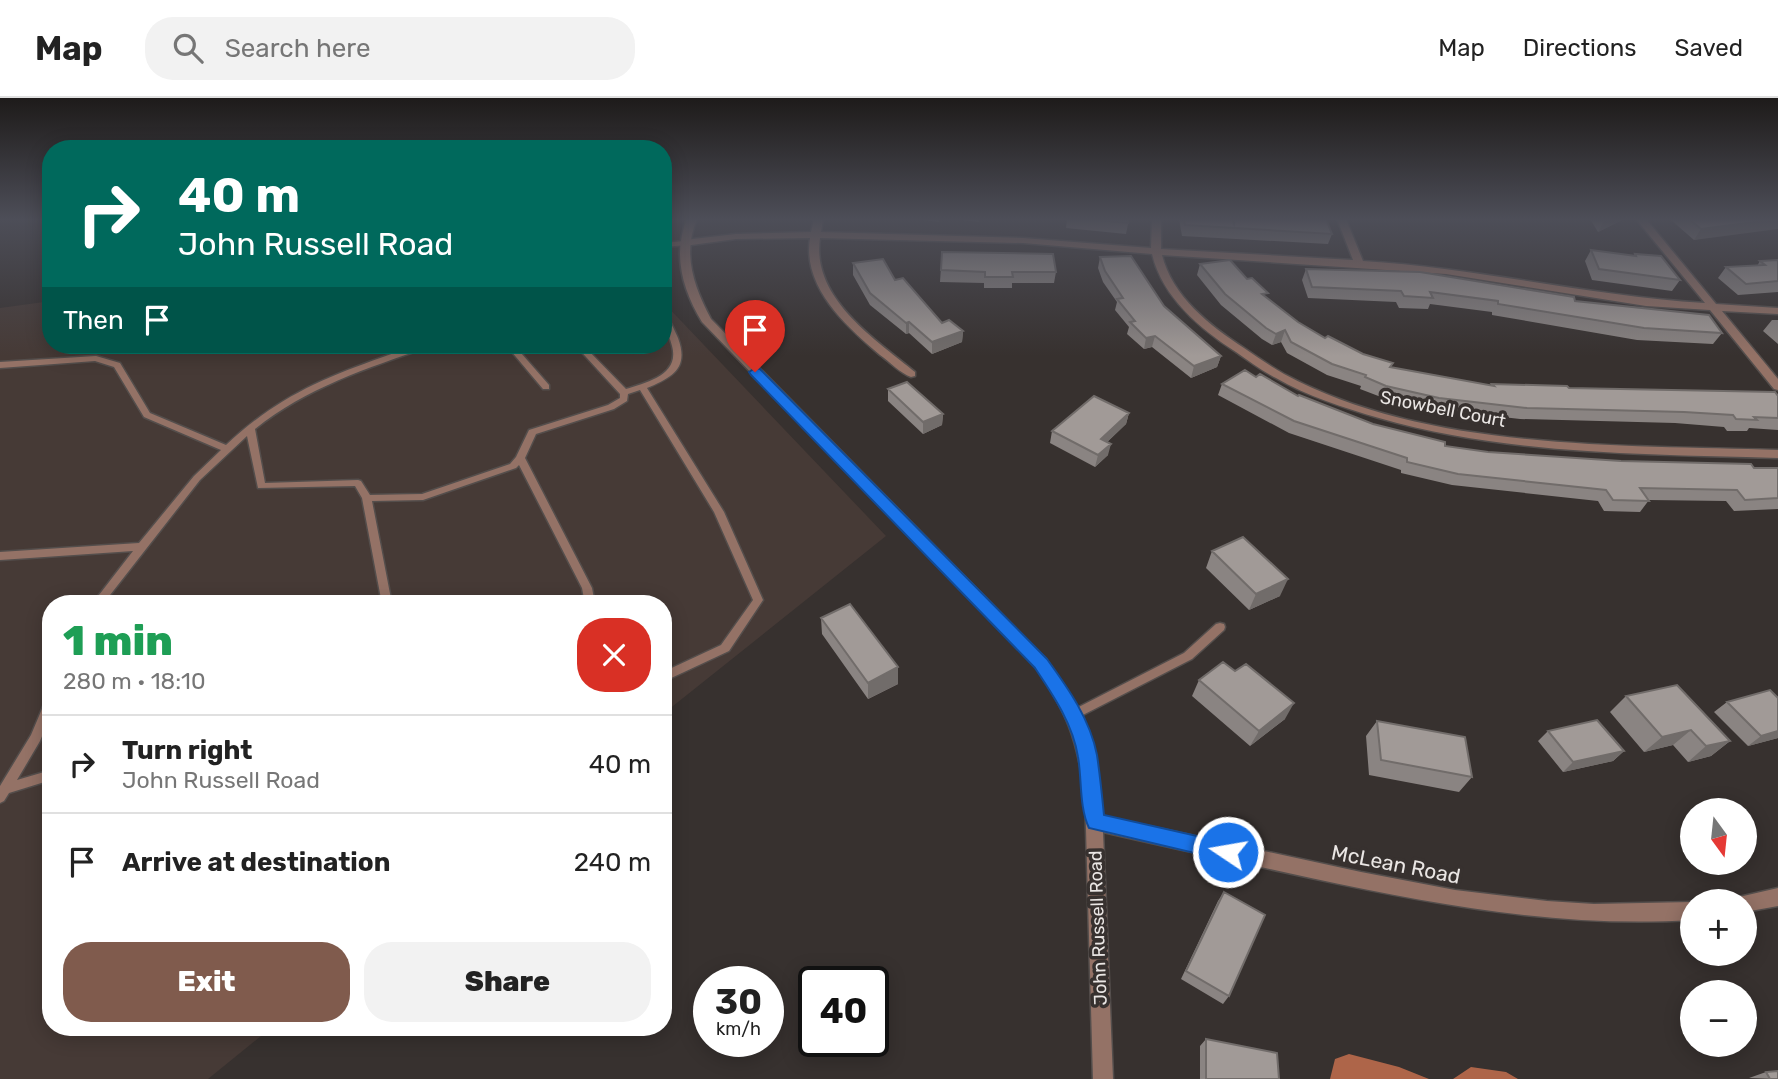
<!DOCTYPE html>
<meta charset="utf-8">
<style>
body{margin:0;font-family:Rubik,sans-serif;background:#f2f2f2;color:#222;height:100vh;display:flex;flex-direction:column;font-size:26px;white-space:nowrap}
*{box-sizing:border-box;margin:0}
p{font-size:23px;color:#767676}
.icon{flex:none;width:38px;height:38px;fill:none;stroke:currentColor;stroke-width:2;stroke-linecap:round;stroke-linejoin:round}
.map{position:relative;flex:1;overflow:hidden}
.details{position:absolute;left:42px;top:497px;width:630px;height:441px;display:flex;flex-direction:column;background:#fff;border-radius:28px;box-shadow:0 4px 18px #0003}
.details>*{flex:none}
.banner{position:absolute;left:42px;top:42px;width:630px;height:214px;border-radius:28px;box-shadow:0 4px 18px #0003;background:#00695c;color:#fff;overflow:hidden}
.needle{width:46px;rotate:165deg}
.buttons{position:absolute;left:1680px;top:700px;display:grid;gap:14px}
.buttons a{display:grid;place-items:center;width:77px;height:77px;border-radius:50%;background:#fff;box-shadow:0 4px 18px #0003;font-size:35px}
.speed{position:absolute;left:693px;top:868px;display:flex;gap:14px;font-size:35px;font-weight:700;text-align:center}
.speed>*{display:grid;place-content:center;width:91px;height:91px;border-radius:50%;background:#fff;box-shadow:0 4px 18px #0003;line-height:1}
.speed small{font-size:18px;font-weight:400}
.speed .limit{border:4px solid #111;border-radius:10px;background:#fff;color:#111}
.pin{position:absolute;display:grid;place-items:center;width:60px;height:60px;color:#fff;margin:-72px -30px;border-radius:50% 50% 50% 0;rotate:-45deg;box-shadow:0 0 7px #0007}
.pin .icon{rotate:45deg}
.me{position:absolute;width:77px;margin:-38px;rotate:282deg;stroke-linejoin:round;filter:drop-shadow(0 0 5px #0008)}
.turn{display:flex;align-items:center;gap:24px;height:147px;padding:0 21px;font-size:32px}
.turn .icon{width:91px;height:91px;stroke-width:2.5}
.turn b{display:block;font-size:49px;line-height:60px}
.then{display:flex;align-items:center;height:66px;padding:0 21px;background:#0003;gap:14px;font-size:26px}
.round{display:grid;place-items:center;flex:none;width:74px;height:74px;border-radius:28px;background:#f2f2f2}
.summary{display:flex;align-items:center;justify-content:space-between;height:119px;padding:0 21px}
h1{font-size:42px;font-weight:800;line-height:52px;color:#1e9e55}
.primary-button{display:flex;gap:14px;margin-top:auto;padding:14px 21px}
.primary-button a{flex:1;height:80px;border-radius:28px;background:#805b4d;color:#fff;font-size:28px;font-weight:800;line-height:80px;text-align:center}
.primary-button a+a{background:#f2f2f2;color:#222}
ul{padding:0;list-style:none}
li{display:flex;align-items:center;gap:21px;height:98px;padding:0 21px;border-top:2px solid #e0e0e0}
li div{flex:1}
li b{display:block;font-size:26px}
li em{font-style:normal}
header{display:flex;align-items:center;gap:42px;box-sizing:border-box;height:98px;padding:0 35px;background:#fff;border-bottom:2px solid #e0e0e0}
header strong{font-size:33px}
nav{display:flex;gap:38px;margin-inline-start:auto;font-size:24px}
.search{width:490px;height:63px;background:#f2f2f2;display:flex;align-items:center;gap:18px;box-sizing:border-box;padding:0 24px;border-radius:28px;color:#767676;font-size:26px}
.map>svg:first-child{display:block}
</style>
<header>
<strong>Map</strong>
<div class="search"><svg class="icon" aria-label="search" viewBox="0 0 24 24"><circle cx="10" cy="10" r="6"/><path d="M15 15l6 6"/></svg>Search here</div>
<nav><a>Map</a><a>Directions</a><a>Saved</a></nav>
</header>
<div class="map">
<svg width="1778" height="981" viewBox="0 0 1778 981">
<rect width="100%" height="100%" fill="#37312f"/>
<path fill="#463a36" d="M51,203v44h612v-43l223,234 -223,178v-110h-612v423h221l-64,52h-208v-771z"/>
<path fill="#ae6549" d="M1349,956l50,13 30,12h-99l5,-20z
M1471,969l35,5 12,7h-65z"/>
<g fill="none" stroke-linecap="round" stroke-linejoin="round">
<defs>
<path id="service" d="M684,143h3v4l-24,2v-4z
M663,216c7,5 11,15 15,24 11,30 -5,39 -31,50l77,124 39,88 -34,51 -62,29 -4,2v-10l58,-27 32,-45 -39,-88 -74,-122 -12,4 -1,7 -13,8 -78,25 -11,24 67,130 3,16h-10l-3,-16 -63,-123 -3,3 -93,32 -51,1 20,103h-10l-20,-106 -7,-12 -97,2 -11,-52 -47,44 -97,124h-11l41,-53 -133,9v-8l139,-9 55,-67 27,-26 -77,-33 -30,-50 -19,-6 -95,7v-6l96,-6 24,7 30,50 76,32c49,-46 94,-66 157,-88 15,-5 30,-12 47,-12l-1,2c-62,21 -123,41 -174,82l10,54 93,-3 3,1 9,14 52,-1 88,-30 6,-7 13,-27 79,-25 12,-7v-4l-45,-49h8l43,44c21,-7 54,-14 46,-43 -3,-13 -9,-19 -9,-32z
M506,247h8l35,40v4h-6z
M1220,525l4,1 1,3 -1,3 -32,29 -115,59 -4,2 -4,-2 -2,-3 2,-3 115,-59 32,-29z
M51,597v20l-11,26 -23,39 34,-10v10l-42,13 -5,8 -4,2v-17l31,-51 16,-38z"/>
<path id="minor" d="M814,121h9l-2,13 202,6 128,10 1,-29h9v30l192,11 -16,-41h9l17,42c115,7 227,35 342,42l-69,-84h10l70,85 62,4v6l-56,-3 56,68v11l-4,-1 -64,-79 -64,-4 -200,-32 -284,-19c10,41 48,71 82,93 13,9 26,18 40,26 142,77 337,71 494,76v8c-133,-4 -270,-3 -399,-40 -35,-10 -72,-22 -103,-40 -14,-7 -27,-17 -40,-26 -36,-23 -74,-55 -84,-98l-129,-11 -203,-5c-9,60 55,101 95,134v4l-4,1c-11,-4 -21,-15 -31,-22 -34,-29 -78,-68 -70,-117l-74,1 -52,7 -5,-3 5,-3 52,-6 75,-2z"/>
<path id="tertiary" d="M687,121h10c-15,35 -3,68 14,100l335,340c38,53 54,91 56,157l259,56 94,18 92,11 47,3 98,-2v18c-130,8 -254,-15 -381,-42 -69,-15 -139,-30 -208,-46l10,247h-20l-8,-286c-9,-57 -17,-78 -49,-126l-334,-345c-19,-31 -30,-68 -15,-103z
M1778,790v18l-33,6v-11h-8l2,-4z"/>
</defs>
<use href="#service" stroke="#544e4c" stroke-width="3"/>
<use href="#minor" stroke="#544e4c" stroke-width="3"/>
<use href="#tertiary" stroke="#544e4c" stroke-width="3"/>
<use href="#service" fill="#947266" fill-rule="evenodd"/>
<use href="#minor" fill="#947266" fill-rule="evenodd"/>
<use href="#tertiary" fill="#947266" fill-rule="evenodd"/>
</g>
<path fill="#8a8482" d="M916,121h24l-1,3z
M954,121h26l-1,3z
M1067,121h62l-3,15 -60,-6z
M1179,121h53l1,3 1,-3h92l6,15 -4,10 -146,-8z
M1590,121h34l-26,13z
M1672,121h106l-84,21 -23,-20z
M1591,152l43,6 1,-2 45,26 -8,11 -80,-11 -7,-19z
M942,154l114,20 -2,11h-42v5h-28v-5l-44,-1z
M1100,159l64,49 57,50 -4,11 -26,11 -39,-31 -8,2 -17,-15 2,-7 -14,-17 2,-8 -14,-20 -5,-14z
M1778,162v32l-40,3 -20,-17 8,-11 31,-1 3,-5z
M853,165l42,17 47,43 21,8 -1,11 -30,12 -23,-21 -3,1 -36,-29 -17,-30z
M1200,166l47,15 19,18 32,25 27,16 66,29 100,19 1,-2 77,4 209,8v34l-29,-2 -2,3h-20l-3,-4 -49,-4 -155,-4 -87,-10 -52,-12 -21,-8 1,-3 -34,-11 -40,-22 -6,-11 -9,3 -10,-6 -41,-34 -24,-30z
M1306,171l269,32 147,32 -9,11 -76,-4 -145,-25v-3l-62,-8 -2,5 -29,-1 -3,-6 -88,-4 -6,-18z
M1772,222h6v24l-15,-13z
M1256,279l42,19 75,28 72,22 43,6 133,9 157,7v41l-44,2 -8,-10 -77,-1 -9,12 -36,-1 -6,-10 -146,-16 -51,-12v-3l-112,-37 -71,-38 4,-11z
M888,291l55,25 -1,11 -19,9 -35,-33z
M1129,315l-3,11 -19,18 1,13 -13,12 -45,-24 2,-12z
M1212,453l68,45 -31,14 -43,-42z
M821,520l77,66 -30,15 -46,-65z
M1199,582l86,39 -35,27 -58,-50z
M1626,598l104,45 -19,15 -23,6 -15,-17 -29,7 -34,-40z
M1778,600v40l-30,8 -34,-34 13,-10z
M1377,623l95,56 -13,15 -90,-17 -3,-39z
M1548,633l76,20 -11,10 -50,11 -25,-31z
M1224,794l5,104 -6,8 -42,-25 37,-78z
M1206,941l73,40h-79v-33z
M1766,974l12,7 -29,-1z"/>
<path fill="#716c6a" d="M1609,121h15l-26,13 6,-11z
M1778,121v10l-84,11 7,-11z
M909,224v11l-3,1v-11z
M1285,232l-4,12 -9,3 4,-11z
M963,233l-1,11 -30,12v-12z
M1155,238l-3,11 -8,2 2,-11z
M1221,258l-4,11 -26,11 3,-12z
M1129,315l-3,11 -27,26 2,-11z
M943,316l-1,11 -19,9v-12z
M1111,346l-3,11 -13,12 3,-12z
M1288,481l-8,17 -31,14 7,-16z
M898,569v17l-30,15v-16z
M1294,605l-9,16 -35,27 9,-15z
M1691,632l-18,15 -29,7 18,-15z
M1778,633v7l-30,8 13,-10z
M1730,643l-19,15 -23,6 18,-16z
M1624,653l-11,10 -50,11 10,-10z"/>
<path fill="#a19a97" stroke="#716c6a" stroke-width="2" d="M1085,121h44l-1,4z
M1184,121h48l2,5 1,-5h91l6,15 -147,-9z
M1689,121h89l-77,10z
M1591,152l45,6 -1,-2 26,2 19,24 -81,-11z
M942,154l111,2 3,18h-44l1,5h-28v-5l-44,-2z
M1131,158l33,50 57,50 -27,10 -39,-30 -9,2 -16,-16 5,-1 -18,-22 6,-1 -18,-27 -5,-14z
M883,161l12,21 8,-2 39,45 7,-3 14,11 -31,11 -23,-20 -3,1 -36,-30 -17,-30z
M1230,162l17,19 5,-1 16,15 -6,1 36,28 27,16 3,-2 35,18 30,9 -3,4 104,19 -2,-2 75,2 2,2 206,4 3,4v22l-24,-1 3,3 -21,-1 -3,-4 -49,-3 -157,-4 -88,-10 -53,-12 -21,-9 1,-2 -34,-11 -41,-22 -6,-12 -9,4 -10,-6 -41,-34 -25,-30z
M1778,162v21l-32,3 -20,-17 39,-2 -5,-4z
M1306,171l114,3 154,25 1,4 134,14 13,18 -78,-5 -146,-24v-3l-68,-9 3,6 -29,-2 -3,-5 -89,-4z
M1245,272l11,7 4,-3 38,22 1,-1 74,29 72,18v4l43,6 133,9 130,3 3,4h24v30l-33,2 -8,-10 -97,-2 9,13 -36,-1 -7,-10 -148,-16 -51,-12v-4l-113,-37 -72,-37z
M907,284l36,32 -20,8 -35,-33z
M1094,298l35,17 -28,26 10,5 -13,11 -46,-24z
M1243,439l45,42 -32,15 -44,-43z
M850,506l48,63 -30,16 -47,-65z
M1223,564l12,9 11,-7 48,39 -35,28 -60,-51z
M1677,587l53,56 -24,5 -15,-16 -29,7 -36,-41z
M1770,592l8,8v33l-17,5 -34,-34z
M1597,622l27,31 -51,11 -25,-31z
M1377,623l88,16 7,40 -91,-17z
M1224,794l41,23 -36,81 -43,-25z
M1206,941l71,14 2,26h-73z
M1778,973v8h-8l-4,-7z"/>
<linearGradient id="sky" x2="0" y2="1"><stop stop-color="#1e1b1a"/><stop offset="0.47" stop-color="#4d4e58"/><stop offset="1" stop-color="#4d4e58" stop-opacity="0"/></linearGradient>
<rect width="1778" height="258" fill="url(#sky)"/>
<path fill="#1a73e8" stroke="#114b97" stroke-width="2" d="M755,270l5,1 287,290c21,29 43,60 50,96 3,20 5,40 7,60l124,28 7,2 2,7 -2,6 -7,3 -139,-33c-10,-21 -7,-49 -11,-71 -5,-33 -25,-62 -43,-89l-284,-293 -2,-3z"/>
<g text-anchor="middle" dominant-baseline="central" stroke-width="7" stroke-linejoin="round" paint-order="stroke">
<g font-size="18" fill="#eae6e4" stroke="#37312f">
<text transform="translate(1443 311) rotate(11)">Snowbell Court</text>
<text transform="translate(1098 830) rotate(-92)">John Russell Road</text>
</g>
<g font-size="21" fill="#eae6e4" stroke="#37312f">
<text transform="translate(1396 766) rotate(11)">McLean Road</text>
</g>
</g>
</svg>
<div class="buttons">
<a><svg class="needle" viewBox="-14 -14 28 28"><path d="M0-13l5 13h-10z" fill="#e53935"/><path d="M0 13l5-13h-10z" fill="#767676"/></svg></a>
<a>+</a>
<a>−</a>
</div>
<div class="speed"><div>30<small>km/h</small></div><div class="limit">40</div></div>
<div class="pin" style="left:755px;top:274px;background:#d93025"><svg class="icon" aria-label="arrive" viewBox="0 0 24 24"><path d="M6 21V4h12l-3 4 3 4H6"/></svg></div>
<svg class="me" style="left:1228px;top:754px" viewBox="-20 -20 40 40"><circle r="17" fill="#1a73e8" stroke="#fff" stroke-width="3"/><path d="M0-11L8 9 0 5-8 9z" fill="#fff"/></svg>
<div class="banner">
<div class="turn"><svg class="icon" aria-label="right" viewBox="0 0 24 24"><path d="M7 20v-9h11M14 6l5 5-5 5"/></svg><div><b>40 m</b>John Russell Road</div></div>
<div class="then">Then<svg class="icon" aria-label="arrive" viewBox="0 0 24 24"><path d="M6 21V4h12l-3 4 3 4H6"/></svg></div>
</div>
<section class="details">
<div class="summary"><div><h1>1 min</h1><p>280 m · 18:10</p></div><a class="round" style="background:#d93025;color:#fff"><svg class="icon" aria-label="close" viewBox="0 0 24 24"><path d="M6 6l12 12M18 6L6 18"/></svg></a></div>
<ul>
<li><svg class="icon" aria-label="right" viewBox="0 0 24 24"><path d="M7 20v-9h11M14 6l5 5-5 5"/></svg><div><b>Turn right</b><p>John Russell Road</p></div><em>40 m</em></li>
<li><svg class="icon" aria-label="arrive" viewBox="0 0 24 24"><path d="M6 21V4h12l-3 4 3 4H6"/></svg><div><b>Arrive at destination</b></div><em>240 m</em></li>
</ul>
<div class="primary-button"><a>Exit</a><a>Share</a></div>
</section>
</div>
